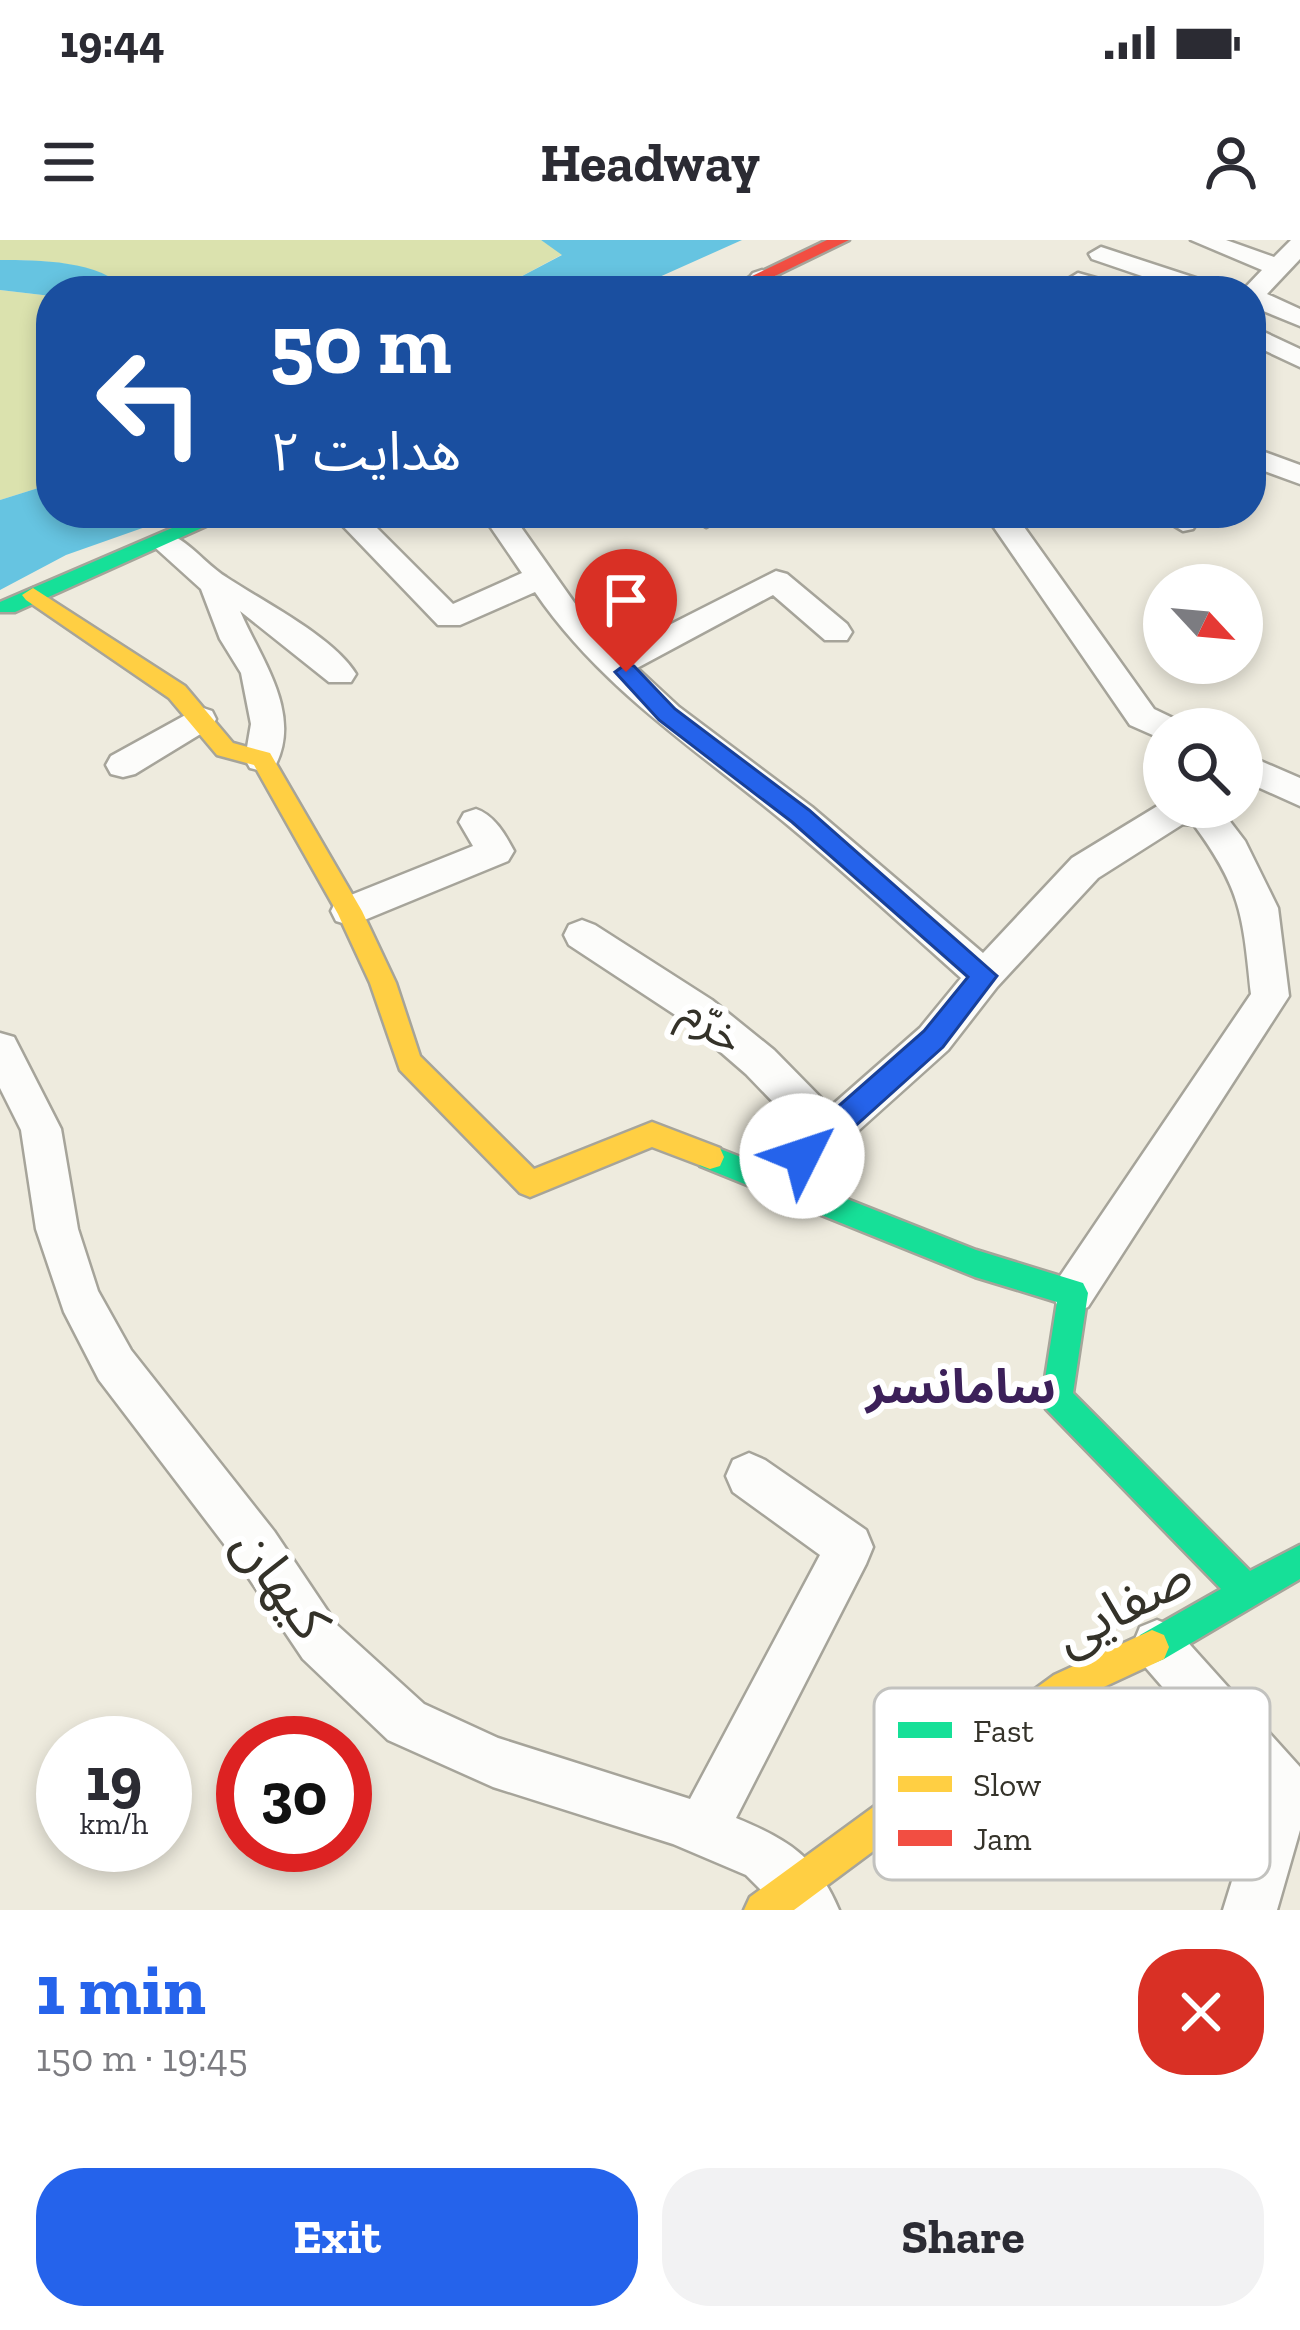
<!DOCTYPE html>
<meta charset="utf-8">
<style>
body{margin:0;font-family:"Zilla Slab","Noto Sans Arabic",serif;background:#f2f2f3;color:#2b2b33;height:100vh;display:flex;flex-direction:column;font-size:45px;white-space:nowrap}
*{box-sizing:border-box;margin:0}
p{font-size:39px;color:#7c7c81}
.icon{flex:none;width:66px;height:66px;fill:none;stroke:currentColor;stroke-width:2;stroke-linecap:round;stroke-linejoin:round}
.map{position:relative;height:1670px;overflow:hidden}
.panel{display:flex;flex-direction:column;background:#fff;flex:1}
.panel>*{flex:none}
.top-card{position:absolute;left:36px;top:36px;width:1230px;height:252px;border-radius:48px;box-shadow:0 6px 18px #0003;background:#1a4fa0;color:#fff;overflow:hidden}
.needle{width:78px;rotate:116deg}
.controls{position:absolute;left:1143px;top:324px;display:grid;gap:24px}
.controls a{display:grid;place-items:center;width:120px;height:120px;border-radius:50%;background:#fff;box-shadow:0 6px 18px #0003;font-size:60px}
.speed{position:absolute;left:36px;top:1476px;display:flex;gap:24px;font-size:60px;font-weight:700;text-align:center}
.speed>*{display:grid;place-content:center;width:156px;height:156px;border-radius:50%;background:#fff;box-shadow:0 6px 18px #0003;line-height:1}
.speed small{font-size:30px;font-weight:400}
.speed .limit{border:18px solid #d22;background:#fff;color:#111}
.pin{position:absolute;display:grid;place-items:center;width:102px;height:102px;color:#fff;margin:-123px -51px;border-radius:50% 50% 50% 0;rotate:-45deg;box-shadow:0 0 12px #0007}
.pin .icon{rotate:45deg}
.me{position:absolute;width:132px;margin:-66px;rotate:49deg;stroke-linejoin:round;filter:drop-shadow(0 0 9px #0008)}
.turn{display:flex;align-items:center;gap:42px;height:252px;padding:0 36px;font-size:54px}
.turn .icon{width:156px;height:156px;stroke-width:2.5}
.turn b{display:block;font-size:84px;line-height:102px}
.round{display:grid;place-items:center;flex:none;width:126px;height:126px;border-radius:48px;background:#f2f2f3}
.summary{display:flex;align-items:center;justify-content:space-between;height:204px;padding:0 36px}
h1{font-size:72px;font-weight:800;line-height:90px;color:#2563eb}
.cta{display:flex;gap:24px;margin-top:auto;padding:24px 36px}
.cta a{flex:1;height:138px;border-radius:48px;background:#2563eb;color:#fff;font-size:48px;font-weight:800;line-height:138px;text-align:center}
.cta a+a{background:#f2f2f3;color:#2b2b33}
.status{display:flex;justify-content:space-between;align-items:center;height:84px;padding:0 60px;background:#fff;direction:ltr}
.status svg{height:33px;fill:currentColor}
header{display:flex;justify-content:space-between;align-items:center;height:156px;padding:0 36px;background:#fff;font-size:54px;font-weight:800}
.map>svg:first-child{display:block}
</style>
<div class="status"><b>19:44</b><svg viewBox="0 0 49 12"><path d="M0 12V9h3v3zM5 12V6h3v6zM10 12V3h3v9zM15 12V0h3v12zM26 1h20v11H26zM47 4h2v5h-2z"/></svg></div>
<header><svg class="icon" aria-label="menu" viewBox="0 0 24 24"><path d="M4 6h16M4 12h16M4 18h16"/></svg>Headway<svg class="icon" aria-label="person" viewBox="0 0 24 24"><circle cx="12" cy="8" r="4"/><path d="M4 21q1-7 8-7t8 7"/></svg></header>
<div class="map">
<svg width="1300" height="1670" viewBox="0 0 1300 1670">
<rect width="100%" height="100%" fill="#eeebde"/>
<path fill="#dbe2ae" d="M0,0h541l22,14 -69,37h-366c-28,-30 -90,-31 -128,-31z
M0,50l51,6v188l-51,16z"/>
<path fill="#66c4e1" d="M541,0h201l-114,51h-134l68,-36z
M0,20c38,0 101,0 128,31h-77v5l-51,-6z
M51,244v29h134l-119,42 -66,35v-90z"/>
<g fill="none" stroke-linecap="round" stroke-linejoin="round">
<defs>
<path id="street" d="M1191,0h35l48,17 17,-17h9v19l-33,35 33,15v17l-49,-20v-15h-9l20,-21z
M1101,7l119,39 4,5h-38l-94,-32 -3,-5z
M762,30l38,16 4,5c-20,0 -40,3 -55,-13l4,-5z
M1078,33l46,13 4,5 -59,-5 -4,-5z
M1251,86l49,23v18l-49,-23z
M1251,207l49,18v19l-49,-18z
M481,273h30l77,109 30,29 158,-80 11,3 60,50 5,8 -5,8h-22l-52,-45 -136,73 42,39 133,100 171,146 89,-95 92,-56v5h55l26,34 33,67 11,88 -201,311 -15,6 -15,-6 -6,-14 6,-14 193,-285c-8,-77 -9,-104 -57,-169l-11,-1 -85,54 -101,109 -49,63 -159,143 -14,5 -14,-5 -6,-13 6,-13 40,-36 -55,-57 -60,-52 -117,-77 -5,-10 5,-10 13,-5 13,5 117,75 62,50 56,57 90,-79 41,-50c-57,-51 -113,-103 -172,-152 -90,-75 -187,-136 -254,-234l-75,33h-22l-96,-100 15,-10 10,3 86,86 69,-31z
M684,273h33l4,5 -15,9z
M984,273h30l140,196 25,12 4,8h-19v11l-34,-15z
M1173,273h30l-10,16 -10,2 -15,-9z
M164,292c24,7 41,32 62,45 36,24 108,60 130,97l-5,8h-22l-89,-71c20,47 64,103 34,157l-12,3 -12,-3 -5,-9 6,-35 -10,-51 -21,-34 -19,-50 -52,-47z
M200,467l12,4 4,8 -4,8 -77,47 -12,3 -12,-3 -5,-9 5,-9z
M1242,513l58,25v28l-58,-26z
M476,569c18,6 29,25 38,42l-6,10 -146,60 -13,4 -13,-4 -5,-10 5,-10 137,-55 -14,-24 5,-9z
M0,793l14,4 47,92 17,100 20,62 33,59 143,181 63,94 87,79 74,34 192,61 130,-244 -87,-63 -7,-16 7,-16 16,-7 16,7 101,70 7,17 -7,17 -130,254c51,21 81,39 103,92h-58l-35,-35 -73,-31 -180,-57 -105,-47 -85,-81 -63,-94 -141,-185 -35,-68 -28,-83 -15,-99 -21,-42z
M1157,1380l17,7 126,140v63l-23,80h-54l35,-113 -118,-136 -7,-17 7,-17z"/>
<path id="fast" d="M207,273h28l-220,99h-15v-10z
M710,905l266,105 107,33 5,10 -15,100 177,178 50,-26v34l-136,80 -12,5 -12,-5 -5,-12 5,-12 81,-46 -175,-180 -4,-11 15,-96 -82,-25 -275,-111 -4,-9 4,-9z"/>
<path id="slow" d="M33,348l152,98 48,57 37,10 92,158 34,72 24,73 114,113 118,-47 68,26 4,9 -4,9 -10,3 -58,-22 -122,50 -10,-4 -120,-123 -30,-87 -32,-69 -84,-149 -37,-10 -48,-57 -143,-98 -4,-5z
M1152,1390l12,5 5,12 -5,12 -86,40 -284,211h-50l6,-13 304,-222z"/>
<path id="jam" d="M827,0h22l-105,51h-23z"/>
</defs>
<use href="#street" stroke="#a6a49a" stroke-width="5"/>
<use href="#fast" stroke="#a6a49a" stroke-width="5"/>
<use href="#slow" stroke="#a6a49a" stroke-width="5"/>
<use href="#jam" stroke="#a6a49a" stroke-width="5"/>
<use href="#street" fill="#fcfcfa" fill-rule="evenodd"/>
<use href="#fast" fill="#16e098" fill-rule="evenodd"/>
<use href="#slow" fill="#ffcf43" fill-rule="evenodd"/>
<use href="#jam" fill="#f24e42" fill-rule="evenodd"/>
</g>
<path fill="#2563eb" stroke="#184099" stroke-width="3" d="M626,424l8,2 41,43 134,101 188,166 -54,71 -131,118 -10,4 -10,-4 -4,-9 4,-9 132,-116 44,-54 -176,-155 -133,-102 -44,-48z"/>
<g text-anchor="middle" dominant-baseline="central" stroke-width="12" stroke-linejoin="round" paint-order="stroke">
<g font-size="45" fill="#343229" stroke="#fff">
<text transform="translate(713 785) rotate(37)">خرّم</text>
</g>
<g font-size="48" font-weight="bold" fill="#3c2059" stroke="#fff">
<text x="961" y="1146">سامانسر</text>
</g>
<g font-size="54" fill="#343229" stroke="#fff">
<text transform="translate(282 1343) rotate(54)">کیهان</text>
<text transform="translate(1123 1365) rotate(-28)">صفایی</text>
</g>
</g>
<rect x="874" y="1448" width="396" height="192" rx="18" fill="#fff" stroke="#c2c2bf" stroke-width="3"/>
<rect x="898" y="1482" width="54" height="16" fill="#16e098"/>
<rect x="898" y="1536" width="54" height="16" fill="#ffcf43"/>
<rect x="898" y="1590" width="54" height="16" fill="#f24e42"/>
<g font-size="33" fill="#343229">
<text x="973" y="1502">Fast</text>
<text x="973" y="1556">Slow</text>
<text x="973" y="1610">Jam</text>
</g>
</svg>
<div class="controls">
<a><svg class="needle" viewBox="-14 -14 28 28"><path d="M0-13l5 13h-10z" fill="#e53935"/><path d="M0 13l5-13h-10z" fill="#7c7c81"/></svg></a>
<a><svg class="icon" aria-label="search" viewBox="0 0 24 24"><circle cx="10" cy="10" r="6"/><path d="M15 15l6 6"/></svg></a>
</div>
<div class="speed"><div>19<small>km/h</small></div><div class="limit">30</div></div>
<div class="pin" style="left:626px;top:432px;background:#d93025"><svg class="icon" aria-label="arrive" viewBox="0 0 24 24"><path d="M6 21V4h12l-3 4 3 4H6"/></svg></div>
<svg class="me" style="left:802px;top:916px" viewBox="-20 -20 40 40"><circle r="19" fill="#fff"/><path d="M0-13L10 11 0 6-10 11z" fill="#2563eb"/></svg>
<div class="top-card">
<div class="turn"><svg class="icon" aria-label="left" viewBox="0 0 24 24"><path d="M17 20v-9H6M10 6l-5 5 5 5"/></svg><div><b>50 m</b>هدایت ۲</div></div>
</div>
</div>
<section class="panel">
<div class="summary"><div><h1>1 min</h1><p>150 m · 19:45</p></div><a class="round" style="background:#d93025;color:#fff"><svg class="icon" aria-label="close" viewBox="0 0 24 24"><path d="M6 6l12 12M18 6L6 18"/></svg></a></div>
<div class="cta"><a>Exit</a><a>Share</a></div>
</section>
